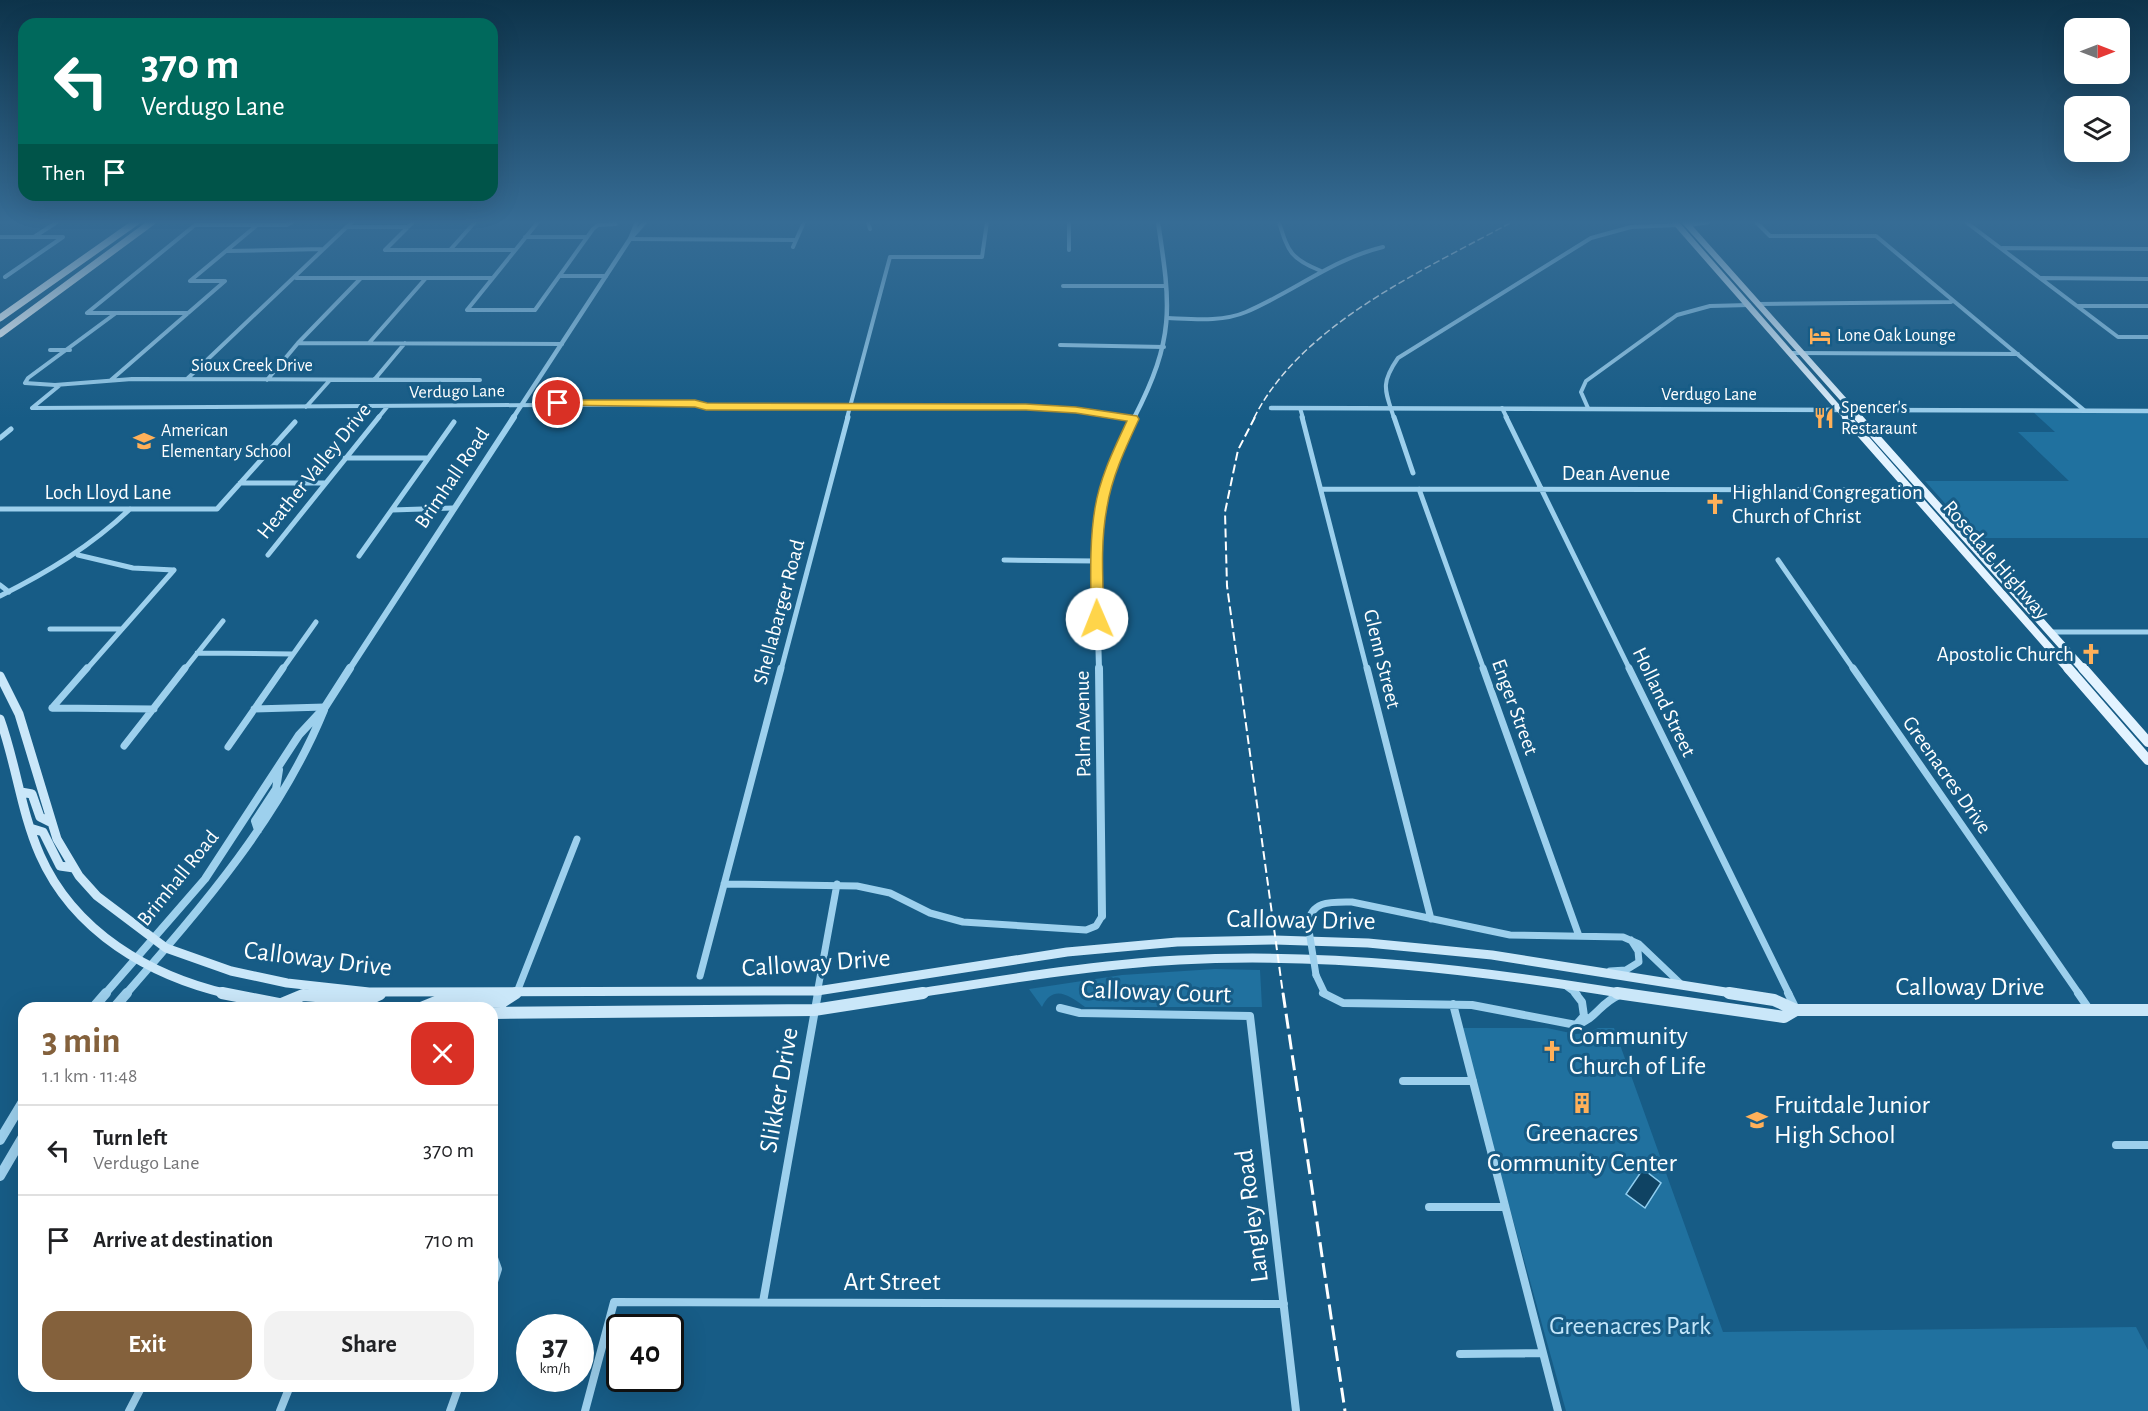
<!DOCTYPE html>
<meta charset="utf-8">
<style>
body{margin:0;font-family:"Alegreya Sans",sans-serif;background:#f2f2f2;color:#202124;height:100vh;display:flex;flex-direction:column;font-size:22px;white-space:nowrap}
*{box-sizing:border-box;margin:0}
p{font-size:20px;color:#757577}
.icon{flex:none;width:33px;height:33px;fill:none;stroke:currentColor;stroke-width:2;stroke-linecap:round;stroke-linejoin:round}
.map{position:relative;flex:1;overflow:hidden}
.side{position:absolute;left:18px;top:1002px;width:480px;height:390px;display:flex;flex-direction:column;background:#fff;border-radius:18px;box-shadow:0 6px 24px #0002}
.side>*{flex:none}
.guide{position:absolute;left:18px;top:18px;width:480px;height:183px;border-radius:18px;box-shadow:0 6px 24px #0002;background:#00695c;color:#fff;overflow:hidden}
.needle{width:39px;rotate:90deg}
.tools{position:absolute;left:2064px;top:18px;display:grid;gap:12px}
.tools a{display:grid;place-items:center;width:66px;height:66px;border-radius:12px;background:#fff;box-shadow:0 6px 24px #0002;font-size:30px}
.speed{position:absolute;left:516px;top:1314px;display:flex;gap:12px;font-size:30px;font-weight:700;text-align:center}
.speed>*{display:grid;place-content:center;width:78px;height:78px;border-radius:50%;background:#fff;box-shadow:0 6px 24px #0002;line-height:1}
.speed small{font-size:15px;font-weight:400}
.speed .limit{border:3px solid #111;border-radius:9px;background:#fff;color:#111}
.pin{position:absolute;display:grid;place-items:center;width:51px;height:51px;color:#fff;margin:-26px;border:3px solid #fff;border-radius:50%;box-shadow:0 2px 6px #0007}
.me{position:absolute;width:66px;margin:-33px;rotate:359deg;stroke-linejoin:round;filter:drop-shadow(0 0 4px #0008)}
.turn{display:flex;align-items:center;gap:21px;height:126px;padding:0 24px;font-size:27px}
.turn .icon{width:78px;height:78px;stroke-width:2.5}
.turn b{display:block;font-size:42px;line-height:51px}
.then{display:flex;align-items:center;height:57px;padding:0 24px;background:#0003;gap:12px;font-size:22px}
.round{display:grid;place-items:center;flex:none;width:63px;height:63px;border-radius:18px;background:#f2f2f2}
.headline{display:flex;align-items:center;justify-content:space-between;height:102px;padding:0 24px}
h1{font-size:36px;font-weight:600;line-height:45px;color:#84613c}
.cta{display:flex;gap:12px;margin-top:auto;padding:12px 24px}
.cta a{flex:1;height:69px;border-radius:18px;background:#84613c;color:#fff;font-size:24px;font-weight:600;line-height:69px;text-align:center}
.cta a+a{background:#f2f2f2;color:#202124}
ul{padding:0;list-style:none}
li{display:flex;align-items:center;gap:18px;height:90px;padding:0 24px;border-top:2px solid #e0e0e0}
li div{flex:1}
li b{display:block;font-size:22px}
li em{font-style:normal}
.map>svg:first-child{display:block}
</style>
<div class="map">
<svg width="2148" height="1411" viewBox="0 0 2148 1411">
<rect width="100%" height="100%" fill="#175c86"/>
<path fill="#20719f" d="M2032,411h116v127h-172l-51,-57h144l-51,-49h37z
M1215,969l45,1 2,37h-177c-16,-12 -32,-23 -43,0l-13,-18 93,-14z
M1460,1028h87l28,6 13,-1 10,-5h16l109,304 413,-5 12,23v61h-582z"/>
<path fill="#0f4363" stroke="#90cef0" stroke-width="1.5" d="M1643,1169l18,14 -16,25 -19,-14z"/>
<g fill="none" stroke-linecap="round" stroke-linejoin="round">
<path stroke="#9dd0ed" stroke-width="4" d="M868,222l2,7
M1069,222v28
M1279,222c9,30 12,37 42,49
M1756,222l14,14h106l208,174
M1966,222l152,115h30
M347,227h61
M0,237h62
M34,237l23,-15
M525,237h62
M630,239l166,1
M793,247l11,-25
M2002,248l146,1
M385,250h130
M385,250l28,-28
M450,250l25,-28
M226,251l97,-2
M560,276h46
M5,277l58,-40
M296,278h196
M2041,278l107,1
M190,281l66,-55
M190,281h34
M1063,286h103
M1758,304l193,-2
M2077,306h71
M467,310h68l58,-81 5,-4 18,-1
M467,310l71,-88
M87,313l108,-88h92l5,-3
M87,313h101
M116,313l-88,65 -3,5 30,2 77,-6 348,1
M1168,318c25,1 55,4 78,-6 47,-20 87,-53 137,-65
M298,343l264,1
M369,343l57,-65
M1060,345l104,2
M50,350h20
M1791,353l227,1
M187,379l165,-157
M111,380l114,-99
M267,380l31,-37 63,-65
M374,380l31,-37
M306,407l24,-27
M32,408l663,-4 11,3h320l57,4 44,7
M32,408l28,-23
M1300,408l3,10
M1502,408l5,10
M1588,408l-7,-16 5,-11 91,-66 33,-9 39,-1
M378,418l9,-11
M847,418l43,-161h92l5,-35
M1394,418c-9,-28 -14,-34 4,-60l193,-120 40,-11 47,-2"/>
<path stroke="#9dd0ed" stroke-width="5" d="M1117,417l16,2
M1302,417l65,253
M1394,417l19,56
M1506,417l124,253
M0,438l11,-9
M345,458h83
M240,483h85
M1321,489l590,1
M1419,489l65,181
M0,509h217l78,-87
M392,510l61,-2
M78,555l55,13 41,2
M268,555l111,-138
M359,556l95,-134
M1004,560l92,1
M1778,560l76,110
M0,585l9,7
M0,596c48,-24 91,-50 130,-87
M50,629h72
M2050,632h98
M197,653l96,1
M86,670l88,-100
M184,670l39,-49
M282,670l34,-48
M781,670l67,-253"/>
<path stroke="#9dd0ed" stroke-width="7" d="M1367,668l64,251
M1483,668l96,268
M1629,668l160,326
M1853,668l226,326
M52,708l35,-40
M52,708l102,1
M254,709l71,-2
M124,746l61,-78
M228,747l55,-79
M724,884l133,2 33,7 40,20 33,9 123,8 10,-4 6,-10
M1308,924c3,-24 24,-22 44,-22l158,33 113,2 16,7 43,41
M1610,971l16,-1 13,-8 -1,-11 -7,-11
M1316,975l9,19
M700,976l81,-308
M1566,986l11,8
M517,992l60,-153
M817,994l20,-110"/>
<path stroke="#9dd0ed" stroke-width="8" d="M1323,993l20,10 129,2 104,20
M1575,993l7,9 2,14 -8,9c21,-7 23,-21 43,-30
M1788,993l8,16
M2078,993l11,16
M1453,1004l105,407
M1060,1008l20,5 170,3 46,395
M1403,1081h70
M2116,1145h32
M1429,1207h76
M492,1288l6,-19 -5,-14
M763,1302l55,-309
M1460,1354l83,-1
M129,1411l13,-25
M280,1411l10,-25
M450,1411l9,-25
M585,1411l29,-109 670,2"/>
<path stroke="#9dd0ed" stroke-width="4.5" d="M1688,225l20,-3
M630,239l7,-17
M1271,408l877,3
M513,418l117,-179 15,-17
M1134,418c41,-80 37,-110 24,-196"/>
<path stroke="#9dd0ed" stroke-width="6" d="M349,670l165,-253
M1099,670c-2,-99 -11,-162 36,-253"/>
<path stroke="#9dd0ed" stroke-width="8" d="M1099,668l3,248
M258,830l-3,-9 21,-32 3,-19
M105,994l100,-115 94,-144 26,-28 25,-39
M126,994c75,-86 154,-176 198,-284"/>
<path stroke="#9dd0ed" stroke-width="10" d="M93,1008l13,-15
M114,1008l13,-15
M0,1140l24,-40
M0,1176l24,-41"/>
<path stroke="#cae7f9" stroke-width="9" d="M0,676l19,38 38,125 22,37 18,20 69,52 65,23 56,12 82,9 448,-1 250,-39 110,-10 98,-2 93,3 124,12 246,39
M0,719c16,44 21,93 40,136 34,77 110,121 188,139
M21,792l11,2 8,23 10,5
M30,828l13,4 17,34 14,2
M515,994l2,-2
M913,994c89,-14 177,-29 266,-34 150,-8 299,10 447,34"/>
<path stroke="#cae7f9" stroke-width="12" d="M222,993l77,15
M1617,993l167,24 12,-7
M1729,993l45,7 22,10h352
M279,1005l24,-10 64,5 13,-6
M421,1008l17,-7 64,1 14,-9
M492,1013l322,-3 109,-17"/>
<path stroke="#e3f3ff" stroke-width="6" d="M1675,222l172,196
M1685,222l175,196"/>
<path stroke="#e3f3ff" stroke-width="8" d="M1846,417l223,253
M1858,417l226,253"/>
<path stroke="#e3f3ff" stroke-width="10" d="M2068,668l80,92
M2083,668l65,74"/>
<path stroke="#fff" stroke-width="7" d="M0,318l136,-96
M0,334l152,-112"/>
<path stroke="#fff" stroke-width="1.5" stroke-dasharray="7 3" stroke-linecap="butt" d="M1254,418c47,-94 170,-148 258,-196"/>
<path stroke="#fff" stroke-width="2" stroke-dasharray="9 4" stroke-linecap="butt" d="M1255,417l-17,33 -13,62 2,74 56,408"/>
<path stroke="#fff" stroke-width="3" stroke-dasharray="15 6" stroke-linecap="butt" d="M1283,993l62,418"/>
<path stroke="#9dd0ed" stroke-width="7" d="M1308,924l8,51"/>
</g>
<linearGradient id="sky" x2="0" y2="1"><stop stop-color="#0d334a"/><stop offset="0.53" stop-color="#366c95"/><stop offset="1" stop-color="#366c95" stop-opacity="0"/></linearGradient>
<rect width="2148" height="419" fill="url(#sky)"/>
<path fill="#ffd54a" stroke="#a68a30" stroke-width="1.5" d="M558,400h137l12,3 319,1 50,3 61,9 2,3c-13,28 -27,57 -32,88 -7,36 -4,75 -3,112l-7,4 -6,-4c0,-37 -2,-75 4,-111 5,-31 19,-59 32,-87l-51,-8 -50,-3h-320l-11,-3 -140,-2v-4z"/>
<defs>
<symbol id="hotel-bare" viewBox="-9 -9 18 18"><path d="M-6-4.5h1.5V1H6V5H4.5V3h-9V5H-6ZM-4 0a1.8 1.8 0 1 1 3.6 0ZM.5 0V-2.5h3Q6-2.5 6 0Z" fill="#ffb059" stroke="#175c86" stroke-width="2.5" paint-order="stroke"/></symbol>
<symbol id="restaurant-bare" viewBox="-9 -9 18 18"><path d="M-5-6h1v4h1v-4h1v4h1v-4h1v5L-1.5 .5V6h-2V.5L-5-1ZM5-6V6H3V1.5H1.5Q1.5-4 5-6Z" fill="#ffb059" stroke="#175c86" stroke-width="2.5" paint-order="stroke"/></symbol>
<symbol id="school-bare" viewBox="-9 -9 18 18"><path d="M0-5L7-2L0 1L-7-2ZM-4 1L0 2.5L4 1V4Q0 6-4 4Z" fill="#ffb059" stroke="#175c86" stroke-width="2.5" paint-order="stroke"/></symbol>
<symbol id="church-bare" viewBox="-9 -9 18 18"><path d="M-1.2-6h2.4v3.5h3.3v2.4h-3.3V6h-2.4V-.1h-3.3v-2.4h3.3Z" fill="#ffb059" stroke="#175c86" stroke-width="2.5" paint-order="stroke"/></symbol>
<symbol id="building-bare" viewBox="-9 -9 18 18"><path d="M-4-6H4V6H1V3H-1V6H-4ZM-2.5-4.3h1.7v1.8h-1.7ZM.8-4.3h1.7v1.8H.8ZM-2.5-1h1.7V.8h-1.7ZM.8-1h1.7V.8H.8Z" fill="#ffb059" stroke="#175c86" stroke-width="2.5" paint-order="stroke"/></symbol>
</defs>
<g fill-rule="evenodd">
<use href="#hotel-bare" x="1805" y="321" width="30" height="30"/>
<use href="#restaurant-bare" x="1809" y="403" width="30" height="30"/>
<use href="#school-bare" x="129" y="426" width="30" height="30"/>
<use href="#church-bare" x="1700" y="489" width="30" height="30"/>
<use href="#church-bare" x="2076" y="639" width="30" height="30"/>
<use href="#church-bare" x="1537" y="1036" width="30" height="30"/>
<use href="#building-bare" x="1567" y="1088" width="30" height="30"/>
<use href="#school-bare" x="1742" y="1105" width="30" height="30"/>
</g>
<g text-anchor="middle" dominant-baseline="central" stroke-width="6" stroke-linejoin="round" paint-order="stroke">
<g font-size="18" fill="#fff" stroke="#175c86" text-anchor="start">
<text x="1837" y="336">Lone Oak Lounge</text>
<text x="1841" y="408">Spencer's<tspan x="1841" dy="21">Restaraunt</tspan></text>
<text x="161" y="431">American<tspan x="161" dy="21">Elementary School</tspan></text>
</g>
<g font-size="18" fill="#fff" stroke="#175c86">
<text x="252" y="366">Sioux Creek Drive</text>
<text transform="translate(457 392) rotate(-1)">Verdugo Lane</text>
<text x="1709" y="395">Verdugo Lane</text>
</g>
<g font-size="21" fill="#fff" stroke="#175c86">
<text transform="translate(314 471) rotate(-51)">Heather Valley Drive</text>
<text x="1616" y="473">Dean Avenue</text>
<text transform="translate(452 478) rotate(-56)">Brimhall Road</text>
<text x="108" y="492">Loch Lloyd Lane</text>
<text transform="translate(1996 560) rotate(49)">Rosedale Highway</text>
<text transform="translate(779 612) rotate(-75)">Shellabarger Road</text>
<text transform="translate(1382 659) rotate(76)">Glenn Street</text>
<text transform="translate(1664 702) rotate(64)">Holland Street</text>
<text transform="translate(1515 707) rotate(70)">Enger Street</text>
<text transform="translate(1083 724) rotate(-91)">Palm Avenue</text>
<text transform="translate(1947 775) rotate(55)">Greenacres Drive</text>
<text transform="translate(178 878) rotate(-51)">Brimhall Road</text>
</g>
<g font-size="21" fill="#fff" stroke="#175c86" text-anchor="start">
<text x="1732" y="492">Highland Congregation<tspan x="1732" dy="24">Church of Christ</tspan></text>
<text x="2074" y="654" text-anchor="end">Apostolic Church</text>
</g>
<g font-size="26" fill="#fff" stroke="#175c86">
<text transform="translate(1301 920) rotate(1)">Calloway Drive</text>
<text transform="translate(318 959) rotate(7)">Calloway Drive</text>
<text transform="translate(816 963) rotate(-4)">Calloway Drive</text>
<text x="1970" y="987">Calloway Drive</text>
<text transform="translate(1156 992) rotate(2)">Calloway Court</text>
<text transform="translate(779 1090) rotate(-80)">Slikker Drive</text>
<text transform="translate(1252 1216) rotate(-97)">Langley Road</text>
<text x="892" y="1282">Art Street</text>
</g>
<g font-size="26" fill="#fff" stroke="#175c86" text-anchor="start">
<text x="1569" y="1036">Community<tspan x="1569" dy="30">Church of Life</tspan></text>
<text x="1774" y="1105">Fruitdale Junior<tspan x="1774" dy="30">High School</tspan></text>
<text x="1582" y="1133" text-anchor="middle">Greenacres<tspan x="1582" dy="30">Community Center</tspan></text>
</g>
<g font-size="26" fill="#c3e6fa" stroke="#175c86">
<text x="1630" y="1326">Greenacres Park</text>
</g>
</g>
</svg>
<div class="tools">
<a><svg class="needle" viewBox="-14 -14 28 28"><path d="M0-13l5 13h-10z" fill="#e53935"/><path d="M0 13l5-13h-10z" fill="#757577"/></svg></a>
<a><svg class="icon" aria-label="layers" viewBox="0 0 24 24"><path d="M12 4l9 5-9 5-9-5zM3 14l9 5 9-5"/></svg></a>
</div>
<div class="speed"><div>37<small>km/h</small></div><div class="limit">40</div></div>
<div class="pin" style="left:558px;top:403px;background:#d93025"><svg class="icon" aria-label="arrive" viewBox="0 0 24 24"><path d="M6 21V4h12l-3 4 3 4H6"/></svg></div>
<svg class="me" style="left:1097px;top:619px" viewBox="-20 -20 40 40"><circle r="19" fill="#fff"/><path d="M0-13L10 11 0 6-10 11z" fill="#ffd54a"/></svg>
<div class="guide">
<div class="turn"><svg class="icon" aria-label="left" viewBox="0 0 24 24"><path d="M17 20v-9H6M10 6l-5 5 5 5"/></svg><div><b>370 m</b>Verdugo Lane</div></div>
<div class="then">Then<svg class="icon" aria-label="arrive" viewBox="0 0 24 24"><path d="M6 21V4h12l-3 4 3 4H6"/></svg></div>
</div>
<section class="side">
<div class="headline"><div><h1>3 min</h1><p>1.1 km · 11:48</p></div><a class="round" style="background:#d93025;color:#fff"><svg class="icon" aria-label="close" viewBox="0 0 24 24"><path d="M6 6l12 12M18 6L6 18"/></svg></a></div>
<ul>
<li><svg class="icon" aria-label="left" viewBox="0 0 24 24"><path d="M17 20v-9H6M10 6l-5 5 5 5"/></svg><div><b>Turn left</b><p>Verdugo Lane</p></div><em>370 m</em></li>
<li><svg class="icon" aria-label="arrive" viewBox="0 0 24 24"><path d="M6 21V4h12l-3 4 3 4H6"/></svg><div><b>Arrive at destination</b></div><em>710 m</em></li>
</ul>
<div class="cta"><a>Exit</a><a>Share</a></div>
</section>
</div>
